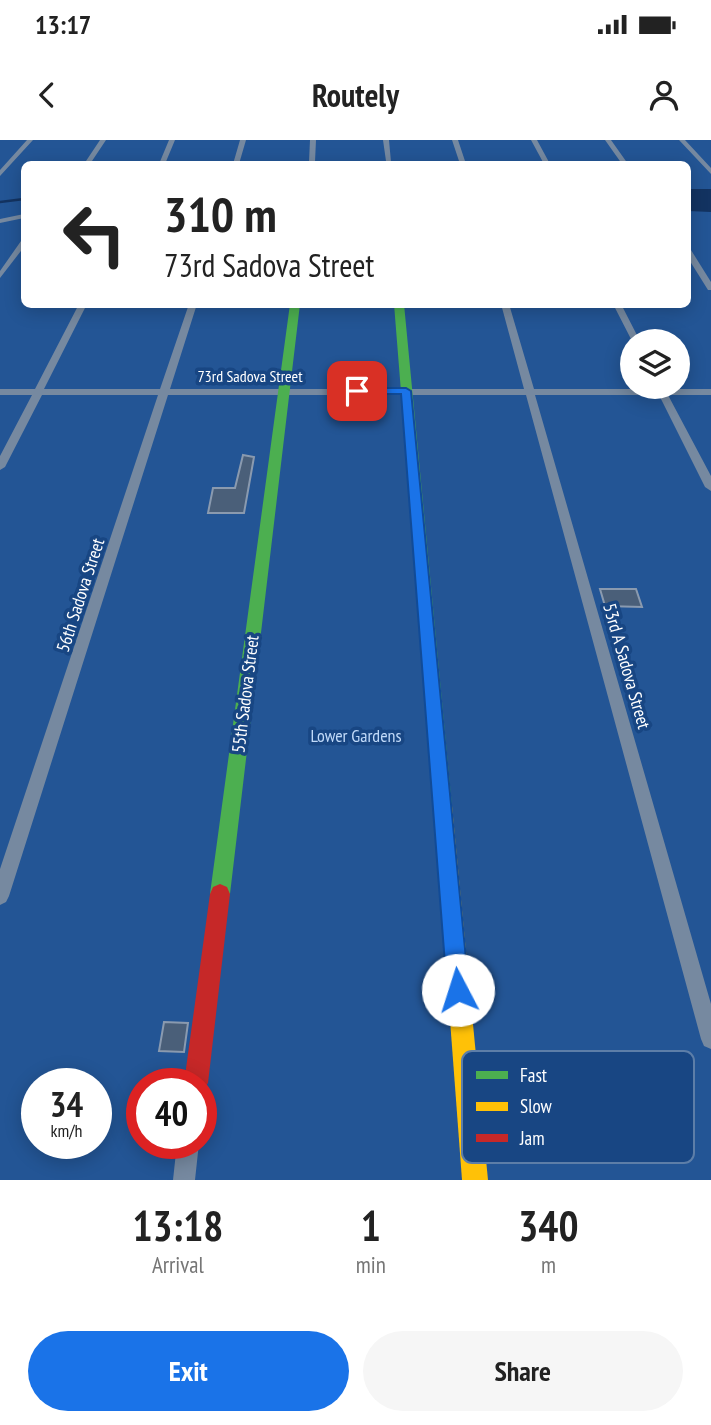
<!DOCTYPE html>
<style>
body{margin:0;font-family:"PT Sans Narrow",sans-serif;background:#f6f6f6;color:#222;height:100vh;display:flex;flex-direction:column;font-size:26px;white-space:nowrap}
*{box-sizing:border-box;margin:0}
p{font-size:23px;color:#767676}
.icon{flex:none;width:38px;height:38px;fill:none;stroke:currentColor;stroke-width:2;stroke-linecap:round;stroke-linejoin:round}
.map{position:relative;height:1040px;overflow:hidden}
.panel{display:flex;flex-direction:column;background:#fff;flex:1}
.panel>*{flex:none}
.hud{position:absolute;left:21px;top:21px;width:670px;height:147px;border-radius:10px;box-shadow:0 4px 18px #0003;background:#fff;color:#222;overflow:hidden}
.fabs{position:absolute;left:620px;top:189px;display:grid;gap:14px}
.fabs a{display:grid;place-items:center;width:70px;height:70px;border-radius:50%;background:#fff;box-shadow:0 4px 18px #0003;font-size:35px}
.speed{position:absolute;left:21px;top:928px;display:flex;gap:14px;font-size:35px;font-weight:700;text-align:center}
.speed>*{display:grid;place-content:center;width:91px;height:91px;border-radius:50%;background:#fff;box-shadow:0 4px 18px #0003;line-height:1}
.speed small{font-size:18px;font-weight:400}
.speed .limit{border:10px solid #d22;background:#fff;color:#111}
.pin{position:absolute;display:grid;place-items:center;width:60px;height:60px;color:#fff;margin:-30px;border-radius:14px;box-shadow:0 4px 10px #0006}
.me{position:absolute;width:77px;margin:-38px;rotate:355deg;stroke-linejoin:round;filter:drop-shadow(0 0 5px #0008)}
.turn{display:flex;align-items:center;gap:24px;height:147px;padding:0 28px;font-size:32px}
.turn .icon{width:91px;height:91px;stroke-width:2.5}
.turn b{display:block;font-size:49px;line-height:60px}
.eta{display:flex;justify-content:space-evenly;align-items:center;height:119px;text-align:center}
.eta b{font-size:42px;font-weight:700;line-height:49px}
.primary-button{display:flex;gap:14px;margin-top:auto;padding:14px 28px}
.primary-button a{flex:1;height:80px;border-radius:42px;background:#1a73e8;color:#fff;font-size:28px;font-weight:700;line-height:80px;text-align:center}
.primary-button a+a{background:#f6f6f6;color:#222}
.status{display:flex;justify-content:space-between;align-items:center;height:49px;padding:0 35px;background:#fff;direction:ltr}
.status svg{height:19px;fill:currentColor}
header{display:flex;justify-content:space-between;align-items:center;height:91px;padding:0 28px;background:#fff;font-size:32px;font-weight:700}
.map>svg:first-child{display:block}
</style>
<div class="status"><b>13:17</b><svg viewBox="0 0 49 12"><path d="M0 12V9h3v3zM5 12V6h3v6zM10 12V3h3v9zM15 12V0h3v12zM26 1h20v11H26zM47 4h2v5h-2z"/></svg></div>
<header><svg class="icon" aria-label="back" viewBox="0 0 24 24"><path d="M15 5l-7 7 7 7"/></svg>Routely<svg class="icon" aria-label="person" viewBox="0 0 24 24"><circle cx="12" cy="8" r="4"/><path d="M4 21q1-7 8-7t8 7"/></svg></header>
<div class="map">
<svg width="711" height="1040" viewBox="0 0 711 1040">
<rect width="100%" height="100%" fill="#304a6a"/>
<path fill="#235595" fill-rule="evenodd" d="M0,0h711v1040h-711zM24,24h664v140h-664zM632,201h45v46h-45zM37,943h59v60h-59zM142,943h59v60h-59z"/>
<path fill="#133361" d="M688,49h23v23l-23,-1z"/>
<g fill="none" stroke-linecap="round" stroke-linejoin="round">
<path stroke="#133361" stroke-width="2.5" d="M326,24l14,-1
M0,62l24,-3"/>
</g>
<path fill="#4a5f79" stroke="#8a9aaf" stroke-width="2" d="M243,315l11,2 -10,56h-36l5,-25h22z
M600,449h36l6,18 -37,-1z
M164,882l24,1 -4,29 -25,-1z"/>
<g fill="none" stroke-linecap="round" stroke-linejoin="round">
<path fill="#7689a0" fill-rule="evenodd" d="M27,0h6l-33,36v-6z
M100,0h6l-16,24h-6z
M169,0h6l-10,24h-6z
M240,0h6l-7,24h-6z
M310,0h6l-1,22 -3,2 -3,-2z
M383,0h6l2,22 -5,-1z
M452,0h6l8,24h-6z
M531,0h6l13,24h-6z
M605,0h6l17,24h-6z
M679,0h6l26,28v6z
M24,74v4l-24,5v-4z
M21,101h3v6l-24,31v-7z
M688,110h3l20,32v8h-3l-20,-32z
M79,164h8l-43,85h116l29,-85h8l-27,85h354l-23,-85h8l25,85h122v-2h8l1,2h46v6h-43l43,81v15l-6,-4 -46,-92h-124l176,609v45l-7,-3 -3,-7 -175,-644h-358l-159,501 -3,6 -6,3v-36l158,-474h-116l-37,72 -5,3v-14l32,-61h-32v-6h35z
M613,164h8l19,37h-8z
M177,1003h22l-4,37h-22z"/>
<path fill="#4caf50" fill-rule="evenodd" d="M290,164h10l-70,590 -3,7 -7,3 -7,-3 -3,-7z
M394,164h10l48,502 -2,6 -7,2 -7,-2 -2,-6z"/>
<path fill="#ffc107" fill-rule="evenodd" d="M443,658l7,2 2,6 36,374h-26l-28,-374 2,-6z"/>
<path fill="#c62828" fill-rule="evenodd" d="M220,744l7,3 3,7 -22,189 -7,10v-10h-17l26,-189 3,-7z"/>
</g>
<path fill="#1a73e8" stroke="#114b97" stroke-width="2" d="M357,248h49l5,3 58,599 -3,7 -8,4 -8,-4 -3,-7 -46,-596h-48v-5z"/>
<g text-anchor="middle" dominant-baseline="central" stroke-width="7" stroke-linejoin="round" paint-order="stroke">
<g font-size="16" fill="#fff" stroke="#184683">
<text x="250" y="236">73rd Sadova Street</text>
</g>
<g font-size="18" fill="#fff" stroke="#184683">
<text transform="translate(80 455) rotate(-72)">56th Sadova Street</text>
<text transform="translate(627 526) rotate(74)">53rd A Sadova Street</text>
<text transform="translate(245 554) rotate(-83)">55th Sadova Street</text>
</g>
<g font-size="18" fill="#c1daf9" stroke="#184683">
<text x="356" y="595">Lower Gardens</text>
</g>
</g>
<rect x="462" y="911" width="232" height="112" rx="10" fill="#184683" stroke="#5d7ea8" stroke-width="2"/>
<rect x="476" y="931" width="32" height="8" fill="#4caf50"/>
<rect x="476" y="962" width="32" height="9" fill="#ffc107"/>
<rect x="476" y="994" width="32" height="8" fill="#c62828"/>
<g font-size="19" fill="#fff">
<text x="520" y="942">Fast</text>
<text x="520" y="973">Slow</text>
<text x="520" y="1005">Jam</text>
</g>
</svg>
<div class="fabs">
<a><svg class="icon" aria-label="layers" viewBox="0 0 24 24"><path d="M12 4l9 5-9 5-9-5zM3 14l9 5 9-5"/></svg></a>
</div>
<div class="speed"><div>34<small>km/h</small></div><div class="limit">40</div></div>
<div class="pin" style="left:357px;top:251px;background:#d93025"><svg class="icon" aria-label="arrive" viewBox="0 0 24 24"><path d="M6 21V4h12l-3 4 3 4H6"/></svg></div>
<svg class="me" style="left:458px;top:850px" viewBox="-20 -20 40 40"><circle r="19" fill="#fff"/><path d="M0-13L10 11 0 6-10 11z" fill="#1a73e8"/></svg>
<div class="hud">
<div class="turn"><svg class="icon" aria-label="left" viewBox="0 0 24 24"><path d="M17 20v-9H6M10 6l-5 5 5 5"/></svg><div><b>310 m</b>73rd Sadova Street</div></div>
</div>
</div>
<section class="panel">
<div class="eta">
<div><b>13:18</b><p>Arrival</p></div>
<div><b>1</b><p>min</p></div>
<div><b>340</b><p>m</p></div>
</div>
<div class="primary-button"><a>Exit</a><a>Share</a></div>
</section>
